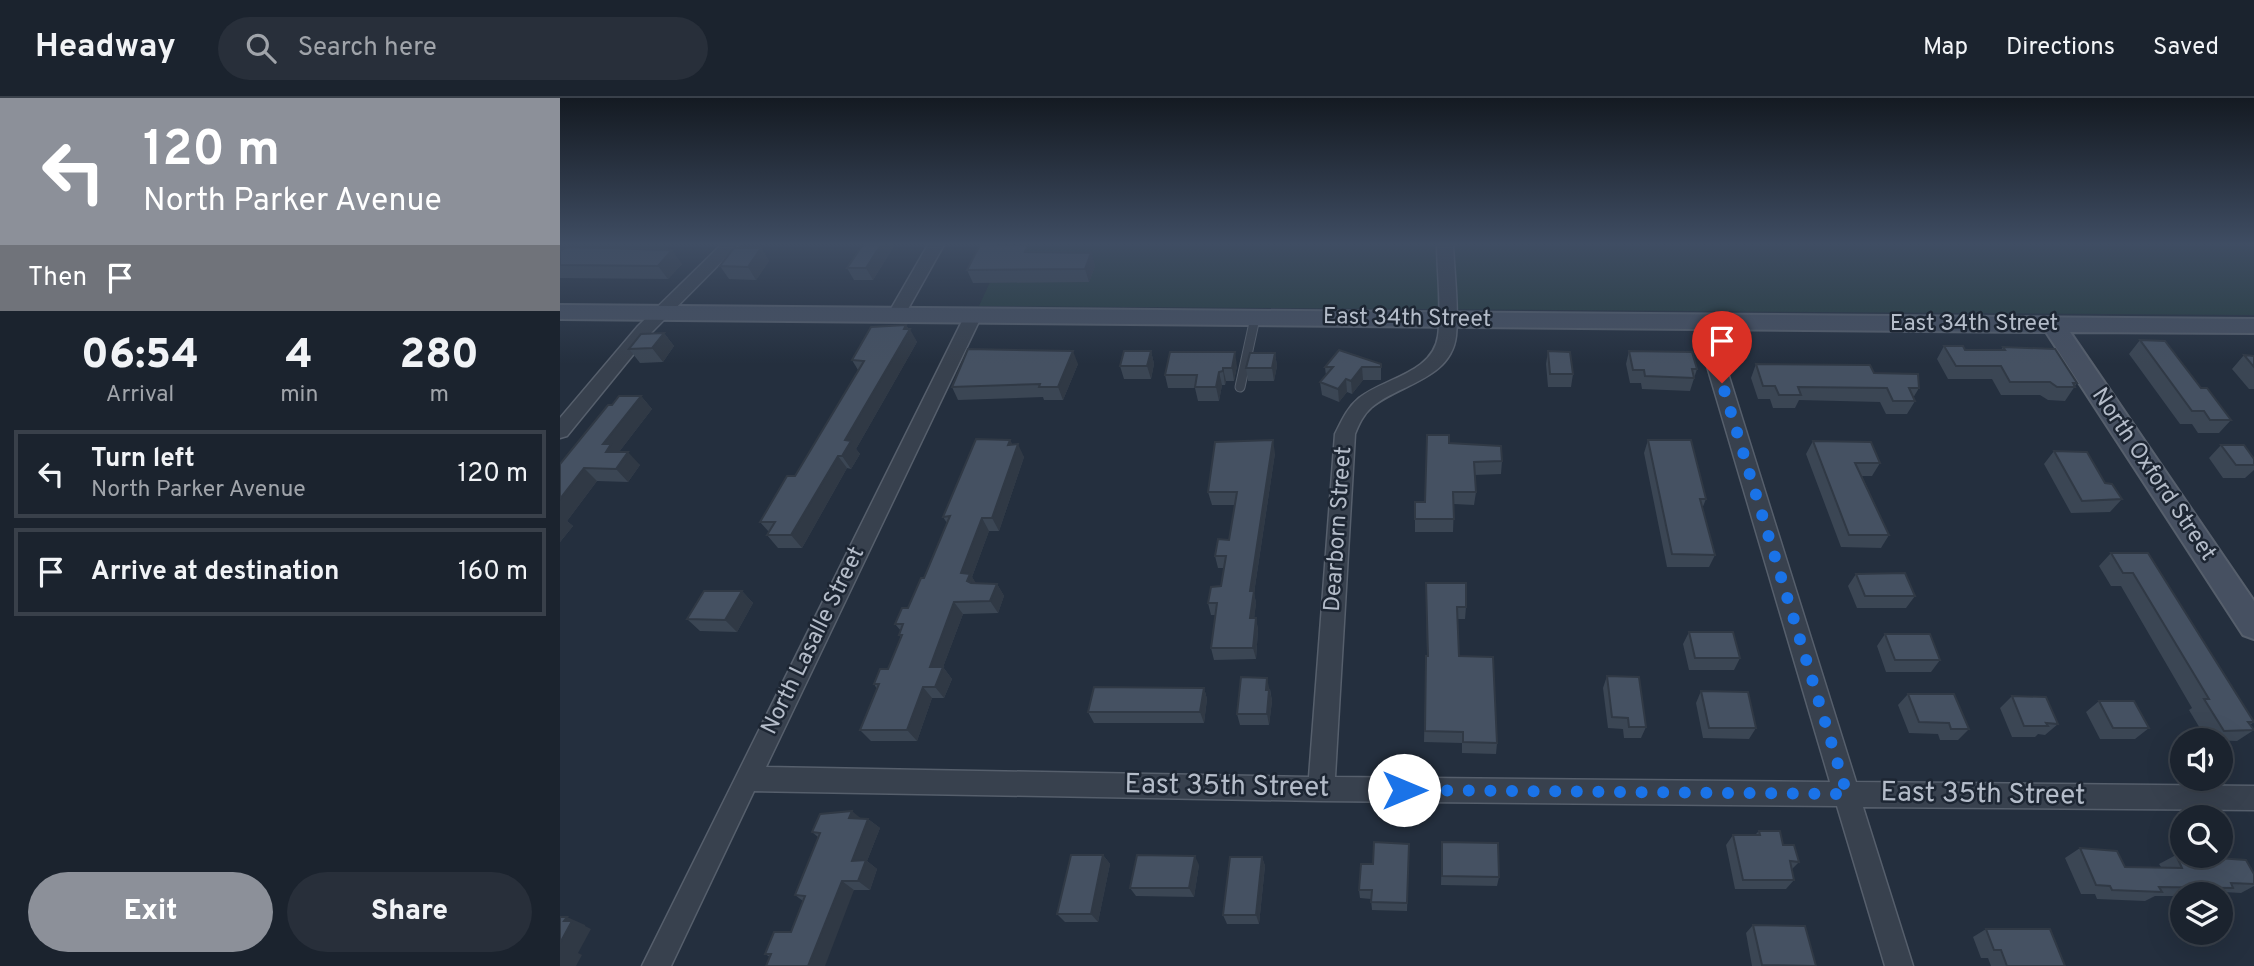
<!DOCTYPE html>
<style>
body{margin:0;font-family:Overpass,sans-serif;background:#282f3a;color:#f1f3f6;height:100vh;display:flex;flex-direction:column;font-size:26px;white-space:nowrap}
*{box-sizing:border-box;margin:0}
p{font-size:23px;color:#a0a4aa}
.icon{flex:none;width:38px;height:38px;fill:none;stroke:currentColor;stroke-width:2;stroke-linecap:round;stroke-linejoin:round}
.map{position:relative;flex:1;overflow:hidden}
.panel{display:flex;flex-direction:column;background:#1b232e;width:560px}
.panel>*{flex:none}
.banner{background:#8c9099;color:#fff;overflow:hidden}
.fabs{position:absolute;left:1610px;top:630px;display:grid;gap:14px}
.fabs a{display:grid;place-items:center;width:63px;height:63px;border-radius:50%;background:#1b232e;box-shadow:0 7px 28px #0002,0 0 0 2px #39404a;font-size:35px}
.pin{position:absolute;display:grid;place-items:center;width:60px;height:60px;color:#fff;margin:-72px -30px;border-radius:50% 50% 50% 0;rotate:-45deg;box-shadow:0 0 7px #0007}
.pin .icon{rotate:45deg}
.me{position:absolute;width:77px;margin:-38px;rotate:90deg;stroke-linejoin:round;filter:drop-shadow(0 0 5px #0008)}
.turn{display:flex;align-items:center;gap:24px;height:147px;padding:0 28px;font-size:32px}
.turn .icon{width:91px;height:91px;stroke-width:2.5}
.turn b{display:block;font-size:49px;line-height:60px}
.then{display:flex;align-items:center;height:66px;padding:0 28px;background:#0003;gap:14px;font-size:26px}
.eta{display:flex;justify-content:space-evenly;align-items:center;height:119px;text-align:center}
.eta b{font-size:42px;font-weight:800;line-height:49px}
.button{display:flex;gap:14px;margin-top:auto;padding:14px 28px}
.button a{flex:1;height:80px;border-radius:42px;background:#8c9099;color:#fff;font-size:28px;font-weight:800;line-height:80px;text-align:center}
.button a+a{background:#282f3a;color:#f1f3f6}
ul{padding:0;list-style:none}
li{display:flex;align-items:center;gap:21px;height:88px;margin:0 14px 10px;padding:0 14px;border:4px solid #39404a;border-radius:0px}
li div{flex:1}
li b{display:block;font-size:26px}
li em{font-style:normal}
header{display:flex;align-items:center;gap:42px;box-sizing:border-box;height:98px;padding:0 35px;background:#1b232e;border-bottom:2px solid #39404a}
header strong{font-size:33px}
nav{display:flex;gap:38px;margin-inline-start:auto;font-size:24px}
.search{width:490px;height:63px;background:#282f3a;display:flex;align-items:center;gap:18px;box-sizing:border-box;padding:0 24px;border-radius:38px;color:#a0a4aa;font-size:26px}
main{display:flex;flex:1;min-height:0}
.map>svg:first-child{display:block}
</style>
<header>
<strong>Headway</strong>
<div class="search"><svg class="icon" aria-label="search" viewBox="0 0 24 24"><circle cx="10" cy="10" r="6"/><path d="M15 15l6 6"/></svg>Search here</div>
<nav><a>Map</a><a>Directions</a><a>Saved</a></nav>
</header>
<main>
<section class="panel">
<div class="banner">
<div class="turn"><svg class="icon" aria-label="left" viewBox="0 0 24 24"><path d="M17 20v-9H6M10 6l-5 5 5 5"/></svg><div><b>120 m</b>North Parker Avenue</div></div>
<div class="then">Then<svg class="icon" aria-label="arrive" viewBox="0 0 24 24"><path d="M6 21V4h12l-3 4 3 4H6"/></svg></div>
</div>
<div class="eta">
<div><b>06:54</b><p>Arrival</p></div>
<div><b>4</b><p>min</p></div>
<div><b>280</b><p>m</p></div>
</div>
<ul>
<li><svg class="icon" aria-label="left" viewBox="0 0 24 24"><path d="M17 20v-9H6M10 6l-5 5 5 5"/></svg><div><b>Turn left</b><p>North Parker Avenue</p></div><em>120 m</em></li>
<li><svg class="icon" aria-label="arrive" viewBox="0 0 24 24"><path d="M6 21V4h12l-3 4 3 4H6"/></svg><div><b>Arrive at destination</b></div><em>160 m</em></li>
</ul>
<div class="button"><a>Exit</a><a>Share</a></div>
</section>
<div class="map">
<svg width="1694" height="868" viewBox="0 0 1694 868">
<rect width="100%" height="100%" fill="#242f3e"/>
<path fill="#263c3f" d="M9,145h101l-10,13 -63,-4z
M448,145h1246v72l-1275,-9z"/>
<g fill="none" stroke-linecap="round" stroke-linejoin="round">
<defs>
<path id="lane" d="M680,289l15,-69"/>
<path id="street" d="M163,145h17l-90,91 -83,102 -7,2v-20l78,-92z
M369,145h16l-42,75h-12l-3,-4z
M877,145h16c1,30 6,63 3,93 -5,43 -56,48 -84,71 -9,8 -13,17 -17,27l-20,343 495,5 -136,-460 9,-5 9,5 144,460 398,4v24l-391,-3 50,159h-28l-48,-160 -516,-5 -567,-10 -83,175h-29l325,-655h12l3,4 -216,452 543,10 26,-343c7,-14 12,-26 24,-36 25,-20 74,-25 79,-62 4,-28 -1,-64 -1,-93z"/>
<path id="secondary" d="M0,207l1694,14v14l-184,-1 184,269v38l-11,-4 -197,-303 -1486,-13z"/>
</defs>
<use href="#lane" stroke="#565f6c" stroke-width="11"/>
<use href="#street" stroke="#565f6c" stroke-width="3"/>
<use href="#secondary" stroke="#565f6c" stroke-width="4"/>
<use href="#lane" stroke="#38414e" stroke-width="9"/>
<use href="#street" fill="#38414e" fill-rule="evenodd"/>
<use href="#secondary" fill="#465061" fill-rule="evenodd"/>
</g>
<path fill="#3b4654" d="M304,145h32l-23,37h-19l-7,-12z
M448,147l22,7 61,1 4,13 -6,16 -116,1 -6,-13z
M201,150l8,13 -13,19 -27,-1 -9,-13z
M0,151l122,15 -14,15 -108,-1z
M346,227l11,17 -61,107 4,5 -9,15 -4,-1 -45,80h-24l-11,-13 2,-3 -9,-10 35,-46 63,-106 -6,-10z
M104,235l10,13 -11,16 -23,1 -11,-14z
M1580,242l61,48 30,32 -12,13h-21l-6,-9h-12l-51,-70z
M1384,248l21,4h36l2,-3 74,36 -12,18 -17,-1 -8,-5h-39l-9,-16h-44l-11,-20z
M591,253l3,13 -3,15h-27l-4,-13z
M988,253l25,23 -2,13h-23l-2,-23z
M1069,253l68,18 -7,22 -48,-2 -1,-6h-11l-4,-19z
M715,255l2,13 -3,15h-26l-2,-13z
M1684,257l10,1v33h-5l-17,-20z
M518,266l-15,36h-19l-1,-3 -85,3 -6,-13z
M821,266v16h-18l-11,14 -5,-2 -8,10 -17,-7 -2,-13 6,-6 -1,-9z
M1196,266l118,9 45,15 -6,10 2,3 -8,13h-21l-6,-12 -81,-2 -4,8h-22l-3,-9h-12l-7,-21z
M677,268l-3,15h-8l-1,4h-3l-3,16h-21l-3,-13h-27l-3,-13z
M81,298l11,13 -33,43 21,13 -12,17 -31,-1 -30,40 6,5 -13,16v-78l52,-59z
M450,342l2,4 12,13 -25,74h-10l-17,46 4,7h21l7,12 -6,17 -35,1 -20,53 9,12 -8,19h-12l-15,43h-46l-11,-11 17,-41 -3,-5 14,-15 13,-31 -2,-3 2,-4 -6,-7 13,-16 16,-30 23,-55 -4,-6z
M1088,342l58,59 -4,10 13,46 -6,12h-42l-23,-114z
M1253,343l67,22 -8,13h-10l27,59 -8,13 -40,-1 -35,-93z
M889,345l53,18 -1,13 -27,1 2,17 -2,13 -20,-1 -1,28h-38v-30h10z
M1661,347l33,14v11l-9,8h-22l-14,-20z
M1494,353l51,32 17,16 -12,13 -39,1 -27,-49z
M715,355l-21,140 2,10 -2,15h2l2,12 -2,29 -42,1 -3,-12 5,-33h-5l-3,-12 13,-17 3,-18h-6l-3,-12 14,-16 6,-35h-23l-4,-13z
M1551,455h37l106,169 -4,3 4,5 -17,11 -30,-1 -18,-30 3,-2 -71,-122h-10l-12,-20z
M1296,476l59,22 -9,12h-49l-9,-22z
M866,485l40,24 -1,12h-8l2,37 38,87 -1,11 -34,-1v-10l-38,-1 2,-86h1z
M182,493l11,12 -16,29 -37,-1 -13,-12z
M1129,534l51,26 -6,12h-45l-6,-26z
M1325,536l55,26 -9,12h-45l-9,-26z
M1047,578l39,51 -5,11h-17l-1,-9 -15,-1 -5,-40z
M644,590l3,11 -3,24h-110l-6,-11z
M710,591l2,12 -3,24h-29l-3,-11z
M1141,593l55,37 -7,11 -46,-1 -7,-35z
M1348,596l61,35 -11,11h-18l-2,-6 -29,-1 -11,-28z
M1452,598l46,28 -13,11 -7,-1 -3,3h-23l-12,-29z
M1539,603l50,27 -14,11h-35l-14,-27z
M301,720l7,1 12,9 -13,33 10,8 -7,21h-16l-84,67 -5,-3 26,-22 12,-31 -8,-6 23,-58 -6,-5z
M1199,733l24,14 16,17 -7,7 2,11 -8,9h-51l-9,-44 7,-10h22z
M882,744l57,35 -2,9 -56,-1z
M849,746l-2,67 -35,-1 -1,-11 -11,-1 -1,-8 14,-26z
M1520,750l45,19h36l-2,-3 17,-9 78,19v12l-13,7 -17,-1 -4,2h-38v2h-27l-10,5 -48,-2 -2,-5h-14l-16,-36z
M543,757l7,9 -12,58h-33l-8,-8z
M702,759l3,9 -6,58h-32l-4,-9z
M639,767l-5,32 -58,-1 -6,-8z
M1193,827l63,41h-64l-6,-33z
M1426,831l79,37h-74l-3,-8h-7l-8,-21z"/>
<path fill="#303945" d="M322,145h14l-23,37 -7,-12z
M438,145h11l-7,16 -5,-14z
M201,150l8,13 -13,19 -8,-13z
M112,152l10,14 -14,15 -10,-13z
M531,155l4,13 -6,16 -4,-13z
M346,227l3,5 1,-1 7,13 -61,107 4,5 -9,15 -9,-13 3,-16z
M104,235l10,13 -11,16 -11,-14z
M513,253l5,13 -15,36 -5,-13z
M591,253l3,13 -3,15 -4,-13z
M675,254l2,14 -3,15 -2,-13z
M715,255l2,13 -3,15 -2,-13z
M802,269l1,13 -11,14 -1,-13z
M663,270l3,13 -1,4 -2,-14z
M659,274l3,13 -3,16 -3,-14z
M786,281l1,13 -8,10 -1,-13z
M81,298l11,13 -33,43h-13l-3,-8z
M450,342l6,12 2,-8 6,13 -25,74 -7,-13z
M713,342l2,13 -21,140 2,10 -3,27 -3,-12v-27z
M68,354l12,13 -12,17 -12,-13z
M278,358l9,12 -45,80 -11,-13z
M24,370l13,13 -30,40 6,5 -13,16v-43z
M422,420l7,13 -17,46 6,9 -4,7 -13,-20z
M437,486l7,12 -6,17 -8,-12z
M182,493l11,12 -16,29 -12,-12z
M394,504l9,12 -20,53 9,12 -8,19 -9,-11 -5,-20z
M696,520l2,12 -2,29 -3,-11z
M707,580l5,23 -3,24 -2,-11 -1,-24z
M363,589l9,11 -15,43 -10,-11z
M644,590l3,11 -3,24 -4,-11z
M292,713l12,10 -15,-3z
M308,721l12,9 -13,33 10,8 -7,21 -12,-9 -6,-20z
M543,757l7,9 -12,58 -7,-8z
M635,758l4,9 -5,32 -5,-9z
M702,759l3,9 -6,58 -3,-9z
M282,783l12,9 -29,76h-17z
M7,819l18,8v1l6,3 -13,24 4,2 -6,11h-16v-23l4,-22z"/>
<path fill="#455162" stroke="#303945" stroke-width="2" d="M304,145h18l-16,25h-19z
M421,145h17l-1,2h31l-3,7 66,1 -6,16 -118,1z
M9,149l103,3 -14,16 -98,-1v-15z
M174,150h27l-13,19 -28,-1z
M346,227l-2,4h6l-65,111 6,1 -9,15h-4l-47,79h-24l8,-13h-15l27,-46h8l69,-115 -12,-1 19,-33z
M104,235l-12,15 -23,1 12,-15z
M1580,242l25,1 36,47h6l24,32h-21l-6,-9h-12z
M1384,248h19l2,4h40l-2,-3 52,2 22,34h-4l2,4h-18l-7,-5h-40l-9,-16h-45z
M408,251l105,2 -15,36h-19l1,-3 -88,3z
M779,252l42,14v3h-19l-11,14 -5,-2 -8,10 -18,-7 13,-15h-8z
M564,253h27l-4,15h-27z
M988,253l22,1 3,22h-23z
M1069,253l63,1 5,17h-5l2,9 -49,-2 -1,-6h-11z
M610,254h65l-3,16h-9v3l-4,1 -3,15h-21l2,-12h-32z
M690,255h25l-3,15h-26z
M1684,257l10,1v11z
M1196,266l114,1 4,8 44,1 1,14h-10l6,13h-22l-6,-13 -89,-1 3,8h-22l-4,-9h-12z
M59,298h22l-38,48h8l-5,8h22l-12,17 -32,-1 -24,31v-35l48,-59h4z
M867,337h22v8l52,3 1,15 -28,1 2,30h-23l1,27h-39v-17h10z
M416,341l34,1 -2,5 10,-1 -26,74h-10l-21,55 9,1 -3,7 4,2 26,1 -7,17 -36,1 -24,65h13l-8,20h-12l-16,43h-47l19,-46h-5l6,-15h8l14,-34h-3l4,-11h-8l7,-16h6l13,-30h3l26,-62 -7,1z
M713,342l-23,151h4l-4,27h6l-3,30h-42l6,-45h-9l3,-16 10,-1 5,-30h-11l3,-17 11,1 8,-48h-29l7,-50z
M1088,342h43l15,59h-6l15,56 -43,-1z
M1253,343l58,1 9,21h-25l34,72h-40z
M1661,347h23l10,14v6h-18z
M1494,353l33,1 18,31 7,1 10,15 -40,2z
M1551,455h37l106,169h-6l6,8 -30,1 -20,-32h5l-76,-126h-10z
M1345,475l10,23h-50l-9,-22z
M866,485h40v24h-9l2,49 34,1 4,86 -34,-1v-10l-38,-1 1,-75h2z
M144,493h38l-17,29 -38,-1z
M1129,534h44l7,26h-45z
M1325,536h45l10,26h-45z
M1047,578l32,1 7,50h-17l-1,-9 -16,-1z
M681,579l26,1 -1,12h3l-2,24h-30z
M534,589l110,1 -4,24h-112z
M1141,593l47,1 8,36h-47z
M1348,596h46l15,35h-18l-2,-6 -30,-1z
M1452,598l34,1 12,27 -12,-1 2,3h-24z
M1539,603h35l15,27h-36z
M292,713l-3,7 19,1 -16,42 14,-1 -8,21h-16l-34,85h-42l5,-12h-6l9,-22h17l14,-36 -10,-1 25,-62 -8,-1 8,-18z
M1199,733h21l3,14h11l5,17 -9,-1 4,19h-51l-10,-45h27z
M814,744l35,2 -2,59 -36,-1 1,-12h-13l2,-26h12z
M882,744l56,1 1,34 -57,-1z
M1520,750l37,3 8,16 57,1 -6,-13 70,5 8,14v10l-23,-1 2,5 -74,-1 3,5 -50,-2 -2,-4 -14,-1z
M511,757h32l-12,59h-34z
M577,757l58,1 -6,32h-59z
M670,759h32l-6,58h-33z
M0,819h7l-3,4h8l-12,22z
M1193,827l52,1 11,40 -54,-1z
M1426,831h64l15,37h-58l-6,-16h-7z"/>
<linearGradient id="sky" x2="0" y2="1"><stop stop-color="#141a22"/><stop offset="0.55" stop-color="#3f4d63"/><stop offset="1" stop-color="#3f4d63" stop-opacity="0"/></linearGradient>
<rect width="1694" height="266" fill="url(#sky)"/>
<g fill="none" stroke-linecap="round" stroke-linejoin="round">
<path stroke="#1a73e8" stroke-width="12" stroke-dasharray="0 21.6" d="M844,692l443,4 -125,-411"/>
</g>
<g text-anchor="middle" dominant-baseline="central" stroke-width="5" stroke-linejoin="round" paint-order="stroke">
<g font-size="23" fill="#b4bcc9" stroke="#1d2633">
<text transform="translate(847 221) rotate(1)">East 34th Street</text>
<text x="1414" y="226">East 34th Street</text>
<text transform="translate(1593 377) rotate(56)">North Oxford Street</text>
<text transform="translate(779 431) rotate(-86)">Dearborn Street</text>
<text transform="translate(254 543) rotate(-64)">North Lasalle Street</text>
</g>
<g font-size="28" fill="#b4bcc9" stroke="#1d2633">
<text transform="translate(667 689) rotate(1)">East 35th Street</text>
<text transform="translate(1423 697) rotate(1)">East 35th Street</text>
</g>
</g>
</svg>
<div class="fabs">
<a><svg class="icon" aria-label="sound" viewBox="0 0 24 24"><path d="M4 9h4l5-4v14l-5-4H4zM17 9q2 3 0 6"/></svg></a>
<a><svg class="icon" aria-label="search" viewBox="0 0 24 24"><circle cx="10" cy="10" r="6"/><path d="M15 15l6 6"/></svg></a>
<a><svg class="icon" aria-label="layers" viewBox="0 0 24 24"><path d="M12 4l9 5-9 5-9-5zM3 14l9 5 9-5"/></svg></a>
</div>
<div class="pin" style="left:1162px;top:285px;background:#d93025"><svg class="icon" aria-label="arrive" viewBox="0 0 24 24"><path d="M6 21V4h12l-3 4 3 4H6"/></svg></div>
<svg class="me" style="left:844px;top:692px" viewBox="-20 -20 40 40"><circle r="19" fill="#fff"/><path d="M0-13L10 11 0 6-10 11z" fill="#1a73e8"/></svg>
</div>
</main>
